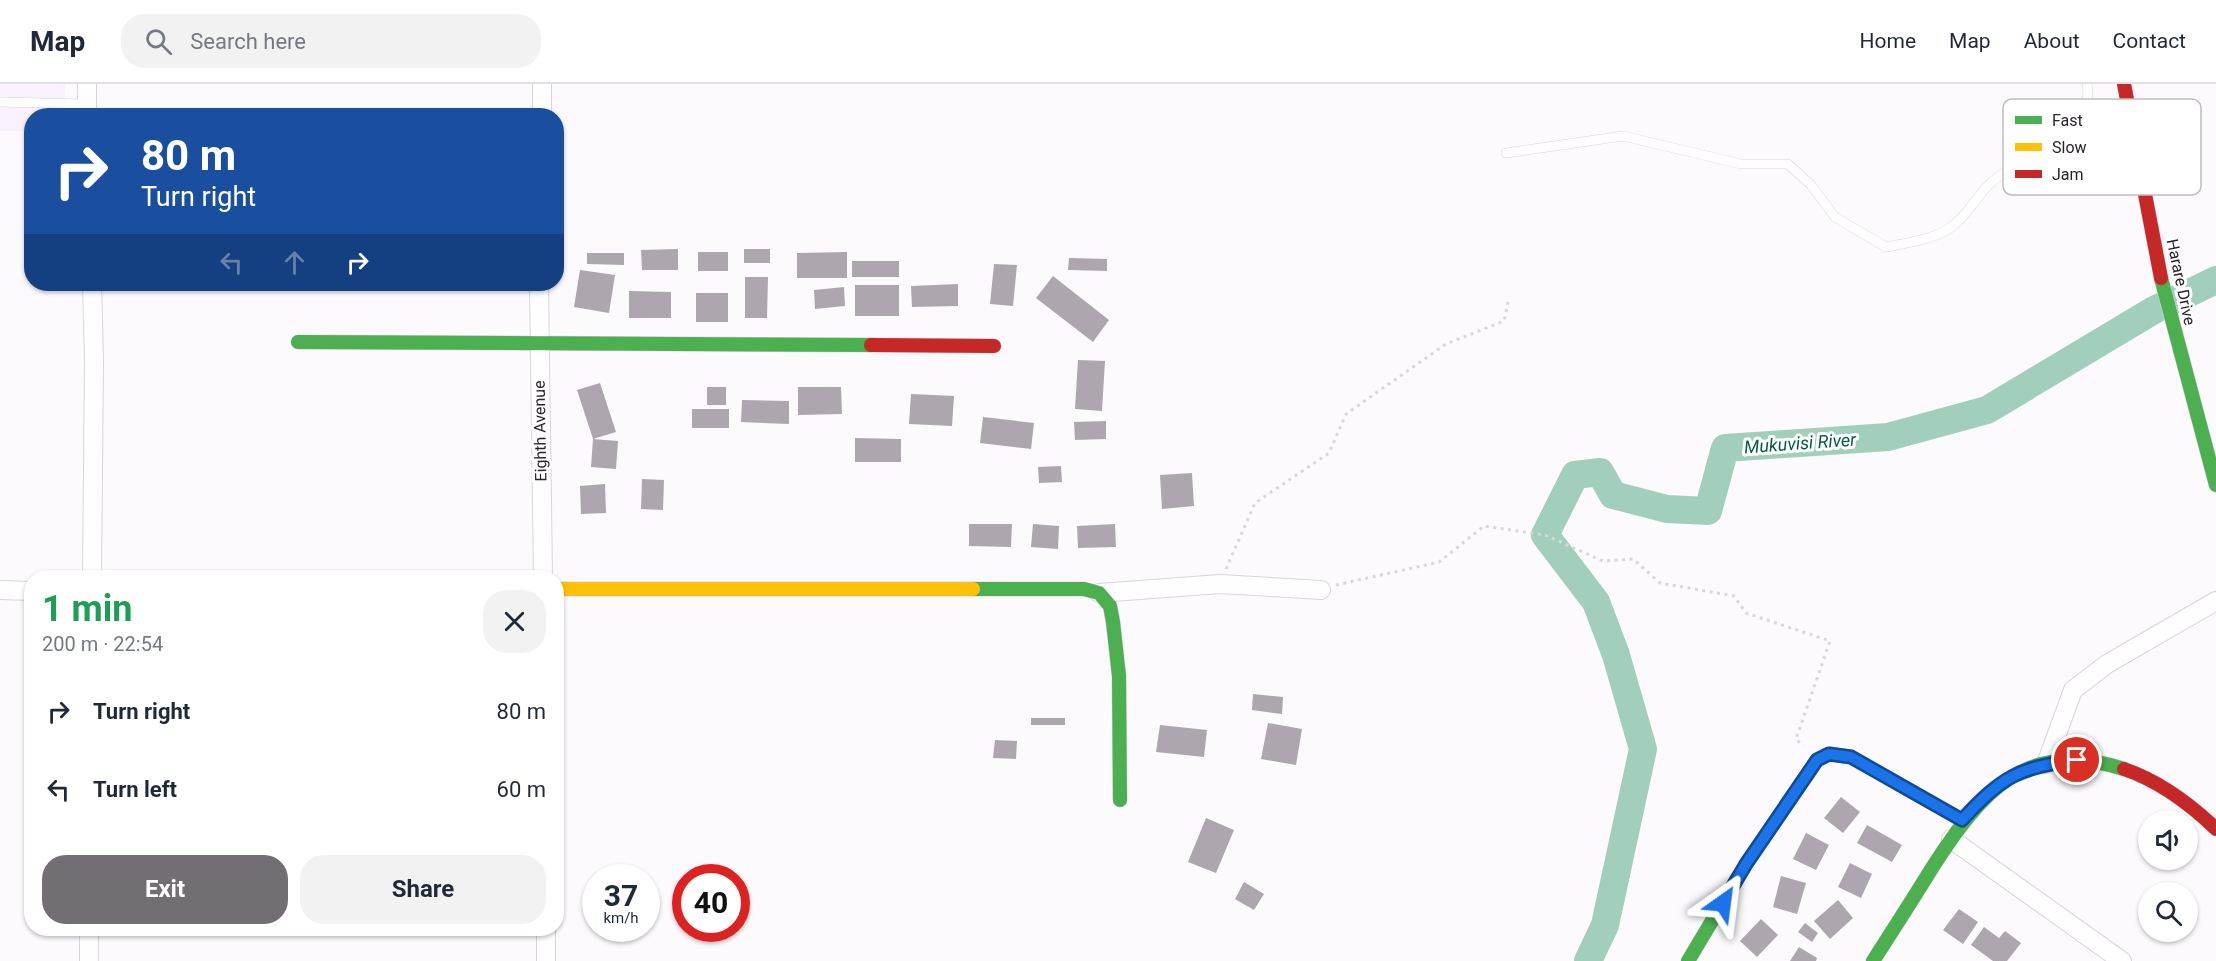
<!DOCTYPE html>
<meta charset="utf-8">
<style>
body{margin:0;font-family:Roboto,sans-serif;background:#f2f2f3;color:#1f2937;height:100vh;display:flex;flex-direction:column;font-size:22px;white-space:nowrap}
*{box-sizing:border-box;margin:0}
p{font-size:20px;color:#747a83}
.icon{flex:none;width:33px;height:33px;fill:none;stroke:currentColor;stroke-width:2;stroke-linecap:round;stroke-linejoin:round}
.map{position:relative;flex:1;overflow:hidden}
.side{position:absolute;left:24px;top:486px;width:540px;height:366px;display:flex;flex-direction:column;background:#fff;border-radius:24px;box-shadow:0 2px 4px #0004}
.side>*{flex:none}
.top-card{position:absolute;left:24px;top:24px;width:540px;height:183px;border-radius:24px;box-shadow:0 2px 4px #0004;background:#1a4fa0;color:#fff;overflow:hidden}
.controls{position:absolute;left:2138px;top:726px;display:grid;gap:12px}
.controls a{display:grid;place-items:center;width:60px;height:60px;border-radius:50%;background:#fff;box-shadow:0 2px 4px #0004;font-size:30px}
.speed{position:absolute;left:582px;top:780px;display:flex;gap:12px;font-size:30px;font-weight:700;text-align:center}
.speed>*{display:grid;place-content:center;width:78px;height:78px;border-radius:50%;background:#fff;box-shadow:0 2px 4px #0004;line-height:1}
.speed small{font-size:15px;font-weight:400}
.speed .limit{border:9px solid #d22;background:#fff;color:#111}
.pin{position:absolute;display:grid;place-items:center;width:51px;height:51px;color:#fff;margin:-26px;border:3px solid #fff;border-radius:50%;box-shadow:0 2px 6px #0007}
.me{position:absolute;width:66px;margin:-33px;rotate:31deg;stroke-linejoin:round;filter:drop-shadow(0 0 4px #0008)}
.turn{display:flex;align-items:center;gap:21px;height:126px;padding:0 18px;font-size:27px}
.turn .icon{width:78px;height:78px;stroke-width:2.5}
.turn b{display:block;font-size:42px;line-height:51px}
.lanes{display:flex;align-items:center;height:57px;padding:0 18px;background:#0003;justify-content:center;gap:30px;direction:ltr}
.lanes .off{opacity:.35}
.round{display:grid;place-items:center;flex:none;width:63px;height:63px;border-radius:24px;background:#f2f2f3}
.head{display:flex;align-items:center;justify-content:space-between;height:102px;padding:0 18px}
h1{font-size:36px;font-weight:700;line-height:45px;color:#1e9e55}
.button{display:flex;gap:12px;margin-top:auto;padding:12px 18px}
.button a{flex:1;height:69px;border-radius:24px;background:#726e74;color:#fff;font-size:24px;font-weight:700;line-height:69px;text-align:center}
.button a+a{background:#f2f2f3;color:#1f2937}
ul{padding:0;list-style:none}
li{display:flex;align-items:center;gap:18px;height:78px;padding:0 18px}
li div{flex:1}
li b{display:block;font-size:22px}
li em{font-style:normal}
header{display:flex;align-items:center;gap:36px;box-sizing:border-box;height:84px;padding:0 30px;background:#fff;border-bottom:2px solid #e0e1e3}
header strong{font-size:28px}
nav{display:flex;gap:33px;margin-inline-start:auto;font-size:21px}
.search{width:420px;height:54px;background:#f2f2f3;display:flex;align-items:center;gap:15px;box-sizing:border-box;padding:0 21px;border-radius:24px;color:#747a83;font-size:22px}
.map>svg:first-child{display:block}
</style>
<header>
<strong>Map</strong>
<div class="search"><svg class="icon" aria-label="search" viewBox="0 0 24 24"><circle cx="10" cy="10" r="6"/><path d="M15 15l6 6"/></svg>Search here</div>
<nav><a>Home</a><a>Map</a><a>About</a><a>Contact</a></nav>
</header>
<div class="map">
<svg width="2216" height="877" viewBox="0 0 2216 877">
<rect width="100%" height="100%" fill="#fcfafd"/>
<path fill="#f9f1fc" d="M0,0h65v31l-33,1 -1,15h-31z"/>
<g fill="none" stroke-linecap="round" stroke-linejoin="round">
<path stroke="#a2cfbc" stroke-width="28" d="M1588,877l17,-36 38,-176 -27,-94 -20,-53 -51,-67 30,-60 25,-3 13,23 54,14 41,2 17,-63 163,-11 99,-27 167,-100 62,-30"/>
</g>
<path fill="#ada6af" d="M678,165v21h-36l-1,-20z
M744,165h26v14h-26z
M698,168h30v19h-30z
M847,168v26h-50v-25z
M587,169h37v12l-37,-1z
M1069,174l38,1v12l-39,-1z
M852,177h47v16h-47z
M994,180l23,1 -4,41 -23,-2z
M580,186l35,5 -6,38 -35,-6z
M1053,192l56,44 -16,22 -57,-44z
M745,193h23l-1,41h-22z
M958,200v22l-46,1 -1,-21z
M855,201h44v31h-44z
M844,203l1,19 -30,3 -1,-19z
M629,207l42,1v26h-42z
M696,209h32v29h-32z
M1078,276l27,1 -3,50 -27,-2z
M600,299l16,49 -23,7 25,2 -2,28 -25,-2 2,-28 -16,-49z
M707,303h19v18h-19z
M798,303h43l1,27 -44,1z
M911,310l43,2 -2,30 -43,-2z
M742,316l47,1v23l-48,-2z
M692,325h37v19h-37z
M983,333l51,6 -3,26 -51,-6z
M1106,337v18l-31,1 -1,-18z
M855,354l46,1v23h-46z
M1061,382l1,16 -23,1 -1,-16z
M1192,389l2,33 -32,3 -2,-34z
M642,395l22,1 -1,30 -22,-1z
M605,400l1,29 -25,1 -1,-28z
M969,440h43l-1,23 -42,-1z
M1033,440l26,2 -1,23 -27,-2z
M1115,440l1,23 -38,1 -1,-22z
M1253,610l30,3 -1,17 -30,-4z
M1031,634h34v7h-34z
M1268,639l34,6 -6,36 -35,-6z
M1160,641l47,5 -3,27 -48,-5z
M995,656l22,1 -1,18 -23,-1z
M1841,713l19,15 -17,21 -19,-15z
M1206,734l28,12 -18,43 -28,-11z
M1867,741l35,20 -10,17 -35,-19z
M1806,749l23,12 -13,25 -23,-11z
M1850,779l22,11 -11,24 -23,-11z
M1781,792l25,7 -9,31 -24,-7z
M1244,798l20,12 -10,16 -19,-11z
M1838,816l15,18 -23,21 -16,-18z
M1959,825l19,13 -15,22 -20,-14z
M1761,835l17,16 -21,22 -17,-16z
M1805,839l13,10 -6,9 -14,-10z
M1984,843l15,11 6,-7 16,12 -14,18h-14l-22,-16z
M1799,863l18,11 -1,3h-26z"/>
<g fill="none" stroke-linecap="round" stroke-linejoin="round">
<defs>
<path id="lane" d="M0,18l87,2
M1506,69l117,-17 118,28h47l23,21 24,32 51,30c20,-4 44,-7 61,-17 20,-12 30,-36 47,-50 32,-26 102,-43 93,-96"/>
<path id="street" d="M87,32v-32
M542,32v-32
M539,200l4,294
M92,494l2,-219 -2,-75
M0,506l32,1
M1099,509l121,-9 101,6
M2046,680l27,-74 34,-26 109,-63
M1951,755l171,122
M546,844v33
M89,877v-33"/>
<path id="fast" d="M2161,194l55,207
M298,258l573,3
M973,505h111l15,4 11,13 3,16 6,54 1,124
M1688,877l58,-97 71,-104 12,-6 22,3 111,63
M1873,877c20,-31 40,-62 59,-93 48,-74 93,-131 192,-99"/>
<path id="slow" d="M556,505h417"/>
<path id="jam" d="M2124,0l37,194
M871,261l123,1
M2124,685c35,12 65,34 92,60"/>
</defs>
<use href="#lane" stroke="#d9d5da" stroke-width="10"/>
<use href="#street" stroke="#d9d5da" stroke-width="20"/>
<use href="#fast" stroke="#d9d5da" stroke-width="15"/>
<use href="#slow" stroke="#d9d5da" stroke-width="15"/>
<use href="#jam" stroke="#d9d5da" stroke-width="15"/>
<path stroke="#d8d8d8" stroke-width="3" stroke-dasharray="3 4.5" stroke-linecap="butt" d="M1226,485l29,-66 74,-50 17,-39 100,-70 58,-23 5,-23
M1336,501l103,-23 45,-36 61,9 58,26 30,-2 27,24 74,13 12,17 84,28 -34,98 7,7"/>
<use href="#lane" stroke="#fffeff" stroke-width="9"/>
<use href="#street" stroke="#fffeff" stroke-width="18"/>
<use href="#fast" stroke="#4caf50" stroke-width="14"/>
<use href="#slow" stroke="#ffc107" stroke-width="14"/>
<use href="#jam" stroke="#c62828" stroke-width="14"/>
</g>
<g fill="none" stroke-linecap="round" stroke-linejoin="round">
<defs>
<path id="route" d="M1723,819l23,-39 71,-104 12,-6 22,3 111,63c40,-43 56,-53 115,-60"/>
</defs>
<use href="#route" stroke="#114b97" stroke-width="15"/>
<use href="#route" stroke="#1a73e8" stroke-width="10"/>
</g>
<g text-anchor="middle" dominant-baseline="central" stroke-width="6" stroke-linejoin="round" paint-order="stroke">
<g font-size="16" fill="#28222a" stroke="#fff">
<text transform="translate(2181 198) rotate(78)">Harare Drive</text>
<text transform="translate(540 347) rotate(-91)">Eighth Avenue</text>
</g>
<g font-size="18" font-style="italic" fill="#075c42" stroke="#fff">
<text transform="translate(1800 359) rotate(-4)">Mukuvisi River</text>
</g>
</g>
<rect x="2003" y="15" width="198" height="96" rx="9" fill="#fff" stroke="#bebdbf" stroke-width="1.5"/>
<rect x="2015" y="32" width="27" height="8" fill="#4caf50"/>
<rect x="2015" y="59" width="27" height="8" fill="#ffc107"/>
<rect x="2015" y="86" width="27" height="8" fill="#c62828"/>
<g font-size="16" fill="#28222a">
<text x="2052" y="42">Fast</text>
<text x="2052" y="69">Slow</text>
<text x="2052" y="96">Jam</text>
</g>
</svg>
<div class="controls">
<a><svg class="icon" aria-label="sound" viewBox="0 0 24 24"><path d="M4 9h4l5-4v14l-5-4H4zM17 9q2 3 0 6"/></svg></a>
<a><svg class="icon" aria-label="search" viewBox="0 0 24 24"><circle cx="10" cy="10" r="6"/><path d="M15 15l6 6"/></svg></a>
</div>
<div class="speed"><div>37<small>km/h</small></div><div class="limit">40</div></div>
<div class="pin" style="left:2077px;top:676px;background:#d93025"><svg class="icon" aria-label="arrive" viewBox="0 0 24 24"><path d="M6 21V4h12l-3 4 3 4H6"/></svg></div>
<svg class="me" style="left:1723px;top:819px" viewBox="-20 -20 40 40"><path d="M0-17L14 15 0 8-14 15z" fill="#1a73e8" stroke="#fff" stroke-width="4"/></svg>
<div class="top-card">
<div class="turn"><svg class="icon" aria-label="right" viewBox="0 0 24 24"><path d="M7 20v-9h11M14 6l5 5-5 5"/></svg><div><b>80 m</b>Turn right</div></div>
<div class="lanes"><svg class="icon off" aria-label="left" viewBox="0 0 24 24"><path d="M17 20v-9H6M10 6l-5 5 5 5"/></svg><svg class="icon off" aria-label="ahead" viewBox="0 0 24 24"><path d="M12 20V5M6 11l6-6 6 6"/></svg><svg class="icon" aria-label="right" viewBox="0 0 24 24"><path d="M7 20v-9h11M14 6l5 5-5 5"/></svg></div>
</div>
<section class="side">
<div class="head"><div><h1>1 min</h1><p>200 m · 22:54</p></div><a class="round"><svg class="icon" aria-label="close" viewBox="0 0 24 24"><path d="M6 6l12 12M18 6L6 18"/></svg></a></div>
<ul>
<li><svg class="icon" aria-label="right" viewBox="0 0 24 24"><path d="M7 20v-9h11M14 6l5 5-5 5"/></svg><div><b>Turn right</b></div><em>80 m</em></li>
<li><svg class="icon" aria-label="left" viewBox="0 0 24 24"><path d="M17 20v-9H6M10 6l-5 5 5 5"/></svg><div><b>Turn left</b></div><em>60 m</em></li>
</ul>
<div class="button"><a>Exit</a><a>Share</a></div>
</section>
</div>
